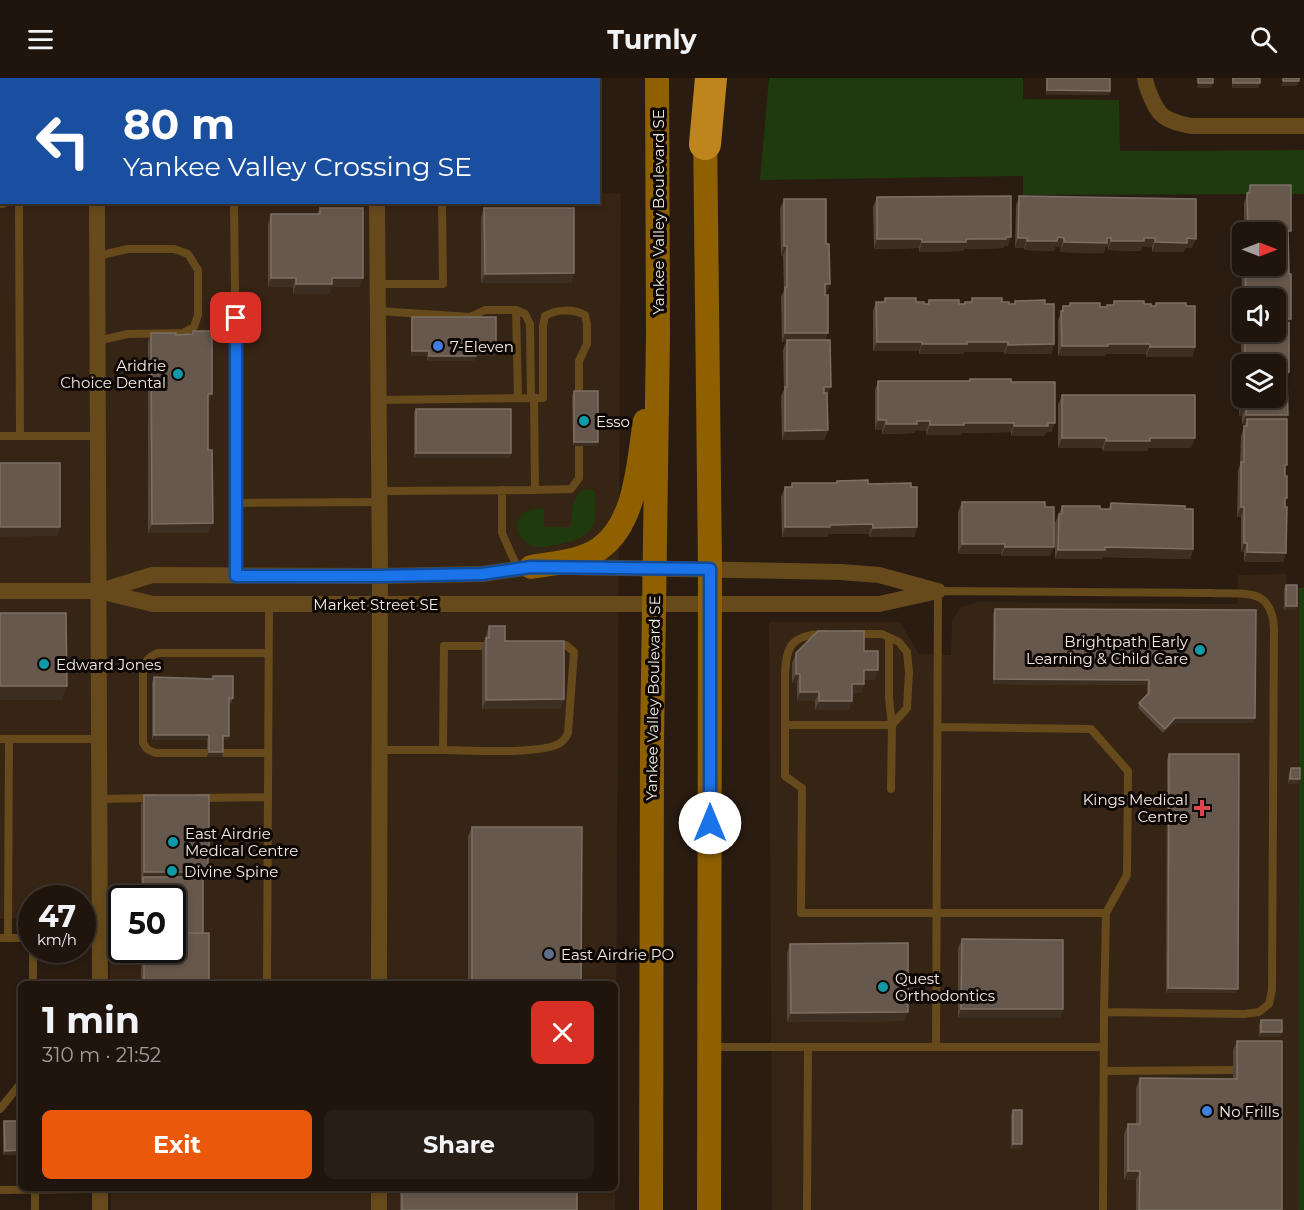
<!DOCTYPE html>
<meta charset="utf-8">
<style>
body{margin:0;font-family:Montserrat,sans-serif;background:#281e16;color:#f1f3f6;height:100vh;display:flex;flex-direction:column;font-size:22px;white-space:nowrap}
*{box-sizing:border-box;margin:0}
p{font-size:20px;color:#a29f9d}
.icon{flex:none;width:33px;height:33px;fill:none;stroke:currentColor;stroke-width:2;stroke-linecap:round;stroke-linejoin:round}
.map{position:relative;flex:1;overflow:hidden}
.side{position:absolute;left:18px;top:903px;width:600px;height:210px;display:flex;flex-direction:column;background:#20150d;border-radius:9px;box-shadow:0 3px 9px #0003,0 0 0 2px #3d342e}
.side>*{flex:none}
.top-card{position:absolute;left:0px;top:0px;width:600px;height:126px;box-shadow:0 3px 9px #0003,0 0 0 2px #3d342e;background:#1a4fa0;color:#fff;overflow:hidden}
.needle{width:39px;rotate:90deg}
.controls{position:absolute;left:1232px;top:144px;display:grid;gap:12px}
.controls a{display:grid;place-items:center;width:54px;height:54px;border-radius:9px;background:#20150d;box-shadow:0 3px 9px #0003,0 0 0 2px #3d342e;font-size:30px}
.speed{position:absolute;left:18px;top:807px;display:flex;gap:12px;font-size:30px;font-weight:700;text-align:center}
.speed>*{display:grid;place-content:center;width:78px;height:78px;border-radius:50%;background:#20150d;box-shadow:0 3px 9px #0003,0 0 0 2px #3d342e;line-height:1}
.speed small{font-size:15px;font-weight:400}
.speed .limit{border:3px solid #111;border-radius:9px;background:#fff;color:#111}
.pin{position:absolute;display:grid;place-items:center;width:51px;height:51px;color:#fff;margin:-26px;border-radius:12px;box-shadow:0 3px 9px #0006}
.me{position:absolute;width:66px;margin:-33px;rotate:0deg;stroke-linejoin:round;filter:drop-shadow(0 0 4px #0008)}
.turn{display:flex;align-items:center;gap:21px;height:126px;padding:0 24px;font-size:27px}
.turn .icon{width:78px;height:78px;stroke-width:2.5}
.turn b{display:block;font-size:42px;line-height:51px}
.round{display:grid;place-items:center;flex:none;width:63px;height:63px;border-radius:9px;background:#281e16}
.overview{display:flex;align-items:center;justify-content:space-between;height:102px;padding:0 24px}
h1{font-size:36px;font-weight:700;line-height:45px}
.action{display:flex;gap:12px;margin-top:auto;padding:12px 24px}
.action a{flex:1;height:69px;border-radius:9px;background:#ea580c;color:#fff;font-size:24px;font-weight:700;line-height:69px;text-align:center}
.action a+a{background:#281e16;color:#f1f3f6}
header{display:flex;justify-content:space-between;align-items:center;height:78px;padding:0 24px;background:#20150d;font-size:27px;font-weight:700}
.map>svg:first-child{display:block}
</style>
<header><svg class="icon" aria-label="menu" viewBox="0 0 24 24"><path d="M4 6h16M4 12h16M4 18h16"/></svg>Turnly<svg class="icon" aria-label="search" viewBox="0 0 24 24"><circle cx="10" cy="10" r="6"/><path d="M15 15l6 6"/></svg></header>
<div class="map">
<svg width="1304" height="1132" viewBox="0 0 1304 1132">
<rect width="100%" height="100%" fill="#2a1c11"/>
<path fill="#362414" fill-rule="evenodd" d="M0,0h569v2h-567v122h596l1,-10 22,2 -6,1016h-504v-22h504v-204h-505v-64l-27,-1 -1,-21h-50l-1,21h-31zM122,820h50v52h-50z
M1287,496l-1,13 13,1 -1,622h-526l-3,-588h131l19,32 32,1 1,-34 9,-14 17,-5 259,2 1,-29z"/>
<path fill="#1f3a0c" d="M769,0h254v21l96,1 1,51 184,-1v44l-281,1v-19l-263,4z
M581,412h14c0,9 2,24 -1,33 -2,5 -7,11 -12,14 -10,5 -39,13 -50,9 -12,-5 -22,-23 -8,-33 4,-3 12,-5 17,-5l3,2v17h27c0,-16 1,-23 10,-37z
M1299,510h5v622h-6z"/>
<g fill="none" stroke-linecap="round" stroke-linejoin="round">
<path stroke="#664a1b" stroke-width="8" d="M442,0v2
M19,124l1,234
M234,124l2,178 -1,68 1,127
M97,178l31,-7h46l14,5 10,16v45l-4,12 -11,6 -55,1 -31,7
M378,206h65l-1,-82
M516,232l9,4 5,10 1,74
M378,233l92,6 15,-7h31l2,88
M534,320h9v-72l2,-10c12,-7 28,-7 40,-1l2,9v20l-8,17v35
M378,322l156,-2 1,92 -156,1
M0,358h98
M502,412v43l16,36
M535,412l36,-1 8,-11v-32
M236,425l143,-1
M853,556h29l17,8 8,10 2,20 -2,36 -15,17
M889,560v60l3,27
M785,647c0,-14 0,-28 0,-43 0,-32 3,-48 40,-48
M938,649l153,2 37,42 -1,104 -21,38 -2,99 -1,198
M0,661h99
M380,672h63l1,-104h41
M443,672c25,0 99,5 117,-7 4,-2 6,-6 8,-10l6,-81 -8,-7h-13
M207,675h-52l-8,-4 -4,-6v-76c4,-8 7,-11 15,-14h111
M222,675h46
M891,711l1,-64h-107v51l17,12 -1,125h305
M199,720l69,-1
M99,721l54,-1
M0,860h32
M8,860l1,-199
M82,860l18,1
M33,872v34
M267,906l2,-381
M710,969h394
M936,969l2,-456 274,2c33,2 59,-7 62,35l-2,362 -3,14 -10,8 -15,2 -140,-2
M1104,993l129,-1
M0,1031l21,-26
M35,1110v22
M0,1112l100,-1
M807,1132l1,-163"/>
<path stroke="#664a1b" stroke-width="16" d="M376,0v2
M1145,0c1,9 9,28 15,35 7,8 21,11 31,13h113
M0,122h2
M97,124l3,782
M377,124l3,374 -1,408
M566,489l275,5 38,3 55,15
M0,513h99l54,13h726l59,-13
M101,513l51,-16 228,1 102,-2 49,-7h9
M100,1110v22
M379,1110v22"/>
<path stroke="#8e6000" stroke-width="24" d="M705,50l5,441 -1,641
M531,489c22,-4 49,-5 68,-18 38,-26 39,-87 46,-128
M651,1132l1,-466 6,-409 -1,-257"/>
<path stroke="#be851d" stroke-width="32" d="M705,66l6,-66"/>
</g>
<path fill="#55463b" d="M1046,0h64l-1,17h-63z
M1232,0h28l-2,10h-26z
M1250,107l38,54 1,133 -2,7 -2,91 1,83 -3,9h-39v-10h-3v-35h-4l1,-46 2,-7 1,-28 4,-12h-3v-8h-3v-31l3,-9v22l33,-34h-33v8l-1,-30 3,-6v-4h31v-34h-33l-1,-58 1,-4v30h33v-34h-32l1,-2v-27z
M1019,118l173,52h-7l-2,4h-31v-5h-10l-1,4 -33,-1v-3h-3l-1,6 -44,-1 1,-5h-6l-1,4 -30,-1v-2h-9l1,-42z
M877,119l131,49h-4l-1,2 -39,1 -1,2 -44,1v-4l-45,1 -1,-42z
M784,121l42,95h-1l3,39 -3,7 3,90 -4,10h-42l-1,-44 3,-6 -1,-40 3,-8h-4l-1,-45 3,-7 -1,-34h-2l-1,-47z
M320,130l40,79h-29l-2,7h-36v-7h-25v-63l3,-10h46z
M484,130l90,65 -3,10h-90v-65z
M885,220l31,4 8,2h3l2,-4 35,4 1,-2h6l1,-4 37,6h5l1,-3 30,3 9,40 -3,10h-47v-2h-40l-1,2h-44v-3h-46v-40l3,-9h8z
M1114,223l30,3 7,2h4l1,-3 30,3 9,41 -3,10h-46v-3h-41v2h-47v-36l5,-14h6l1,-3 36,4 1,-2h6z
M412,239l84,35 -2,4h-19l-1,5h-47v-5h-16v-34z
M193,253l16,72h-1l1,130h-61v-191l3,-9 25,2 15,-1z
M970,301l41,3 41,50h-6l-2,4h-33v-4l-50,1 -1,2h-34v-4h-11l-1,2 -32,1v-4h-7v-40l3,-9h92z
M574,313l24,51 -1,4h-24l-1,-50z
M1062,317l129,53h-43l-1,3h-44l-1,-3h-44v-43z
M416,331l95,44 -2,5h-95v-45z
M837,403l74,6 6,40 -3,10h-45v-3h-41l-1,3h-45l-1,-40 4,-10h6l1,-4h44z
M962,424l88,54h-49v-2h-43v-42z
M1111,425l74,6 8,40 -3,10 -87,-2 -1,2h-47v-36l7,-17 46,3z
M1286,507l11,21 -2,4h-11v-21z
M995,531l258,114h-79l-11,10 -25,-25 1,-5 8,-8v-10l-154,-1v-70z
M489,548l75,73 -4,10h-78v-61z
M864,573l11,29h-11l-3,13h-9l-3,17h-34v-9h-18v-18h-5v-20l4,-10z
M213,598l20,22 -2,5h-2v33l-1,4h-5v12l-1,5h-15v-17h-55v-58l2,-5 58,2z
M1169,676l67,239h-70l1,-234z
M1291,690l9,11 -2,5h-10l1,-11z
M144,717l65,56 -1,5v16l-5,10v51l6,51h-68v-34h31v-52h-31v-93z
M472,749l109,157h-113v-148z
M962,861l101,70 -3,9h-102v-69z
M790,866l115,77 -118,1v-69z
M1261,942l20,17h-22v-12z
M1237,963l45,169h-146v-30h-12v-46l4,-10h8v-36l4,-10 93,1v-29z
M1013,1032l7,39h-9v-34z
M4,1043h17v34h-18v-29z
M400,1110h177v22h-177z"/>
<path fill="#3d2e22" d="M1283,3h16l-2,5h-16z
M1198,5h15l-2,5h-14z
M1233,5h27l-2,5h-26z
M1047,12l63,1 -1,4h-63z
M1011,159l-3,9h-4l-1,2 -39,1 -1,2 -44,1 3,-10z
M1058,159l6,1 -3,9h-6l-1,4 -30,-1 3,-9z
M1018,160h9l-3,10h-9z
M1107,160h4l-3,9h-3l-1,6 -44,-1 4,-10z
M1144,160h11l-3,9h-10l-1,4 -33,-1 3,-9z
M1187,160l9,1 -4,9h-7l-2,4h-31l3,-10z
M877,161h45l-3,9 -45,1z
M784,168h3l-4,10h-2z
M574,195l-3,10h-90l4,-9z
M271,200h25l-3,9h-25z
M332,200h31l-3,9h-29l-2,7h-36l3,-10z
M825,206h5l-4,10h-5z
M1275,241h16l-3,9h-13z
M785,255h43l-4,9h-42z
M877,264h45l-3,9h-46z
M967,264h41l-4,10h-40l-1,2h-44l3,-10z
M1054,266l-3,10h-47l4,-9z
M1108,266h42l-4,10h-41v2h-47l4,-10z
M1150,269h45l-3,10h-46z
M412,273h17l-2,5h-16z
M476,274h20l-2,4h-19l-1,5h-47l2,-5z
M824,309h7l-4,9h-6z
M208,316h4l-3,9h-5z
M1242,328h4l-4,10h-3z
M1246,337h42l-4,9 -37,-5 -2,5h-3z
M878,342h8l-4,10h-7z
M917,343h13l-4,10h-11l-1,2 -32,1 4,-10z
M964,345h50l-3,9 -50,1 -1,2h-34l4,-10z
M1048,345h7l-3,9h-6l-2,4h-33l3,-10z
M828,352l-4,10h-42l3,-9z
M1062,360h44l-4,10h-44z
M1150,360h45l-4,10h-43l-1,3h-44l3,-10z
M574,364h24l-1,4h-24z
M416,375h95l-2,5h-95z
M1241,429h3l-3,10h-4z
M213,445l-4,10h-61l4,-9z
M873,446l-4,10h-41l-1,3h-45l3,-10 45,-2z
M0,449h60l-3,9 -57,1z
M917,449l-3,10h-45l4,-9z
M1244,465h3l-3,9h-3z
M962,466h43l-4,10h-43z
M1005,469h49l-4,9h-49z
M1105,469l88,2 -3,10 -87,-2 -1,2h-47l3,-9z
M1247,474l39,1 -3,9h-39z
M1286,528h11l-2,4h-11z
M864,592h14l-3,10h-14z
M796,596h4l-3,9h-5z
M994,601l155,1 -2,5 -154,-1z
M852,606h12l-3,9h-12z
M0,608h67l-5,14h-62z
M800,614h19l-4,9h-18z
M564,621l-4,10h-78l4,-9z
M819,623h33l-3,9h-34z
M1175,640h80l-2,5h-79l-11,10 2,-4z
M154,657h55l-2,5h-55z
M223,658h6l-1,4h-6z
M209,674h14l-1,5h-15z
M1290,701h10l-2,5h-10z
M144,794h64l-4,10h-61v-5z
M472,904h71l-1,2h-71z
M1168,910l70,1 -2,4h-70z
M961,931h102l-3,9h-102z
M908,934l-3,9 -118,1 4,-9z
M1261,954h21l-1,5h-22z
M1013,1066h9l-2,5h-9z
M21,1072v5h-18l2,-4z
M1128,1093h12l-4,9h-12z"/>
<path fill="#66584d" stroke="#7c6f64" stroke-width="1.5" d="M467,0h78v2h-78z
M1047,0h63v13l-63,-1z
M1198,0h15v5h-15z
M1233,0h27v5h-27z
M1283,0h16v3h-16z
M1250,107h41v46h-3l1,43h2v45h-16v-21h-29l-1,-32h30v-34h-31v-2h4l-1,-37h3z
M1011,118v41h-5v2h-40v3h-44v-3h-45v-42z
M1019,118l177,3v40l-9,-1v5l-32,-1v-4h-11v3h-33v-3h-4v5l-43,-1v-4l-6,-1 -1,4h-30v-3h-9z
M784,121h42v45h3l1,40h-5v11h3v38h-43v-46h2v-41h-3z
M320,130h43v70h-31v6h-36v-6h-25v-64h49z
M484,130h90v65l-89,1z
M885,220h31v4h8v2h5v-4h30v4h6v-2h7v-4h30v4h7v2h6v-3l30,-1v4h9v40l-46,1v-3h-41v2h-45v-2h-45l-1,-40h9z
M1114,223h30v3h7v2h5v-3h30v3h9v41h-45v-3h-42v2h-46l-1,-35h2v-5h7v-3h30v4h7v-2h7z
M412,239h84v35h-20v4h-47v-5h-17z
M1275,245h14v49l-3,1v6h1l1,36h-42v-9h-4v-8h33v-34h-26v-1h-4v-31h30z
M193,253h19v63h-4v56h4l1,73 -61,1 -1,-191h25v2l17,-1z
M787,262h43l1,47h-7v6h3l1,37 -43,1v-44h2z
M970,301h41v3h44v41h-7v3h-34v-3h-50v2h-34v-4h-13v3h-31v-4h-8v-39h92z
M574,313h24v51h-24z
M1062,317h133v43h-45v3h-44v-3h-44z
M416,331h95v44h-95z
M1247,341h40v46h-2v11h2v22h-2v9h2l-1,46 -39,-1v-9h-3v-36h-3v-45h3v-36h3z
M0,385h60v64h-60z
M868,402v4l43,-1v4h6v40l-44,1v-4l-43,1v2h-45v-40h7v-4h45v-2z
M962,424h83v5h9v40h-49v-3h-43z
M1111,425l74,3v3h8v40l-88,-2v3h-47l1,-36h3v-8h38v3h11z
M1286,507h11v21h-11z
M995,531l261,1 -1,108h-80l-10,11 -26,-26 10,-10v-13l-155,-1z
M0,535h66l1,73h-67z
M489,548h16v15h59v58l-78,1v-62h3z
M818,553h46v20h14v19h-14v14h-12v17h-33v-9h-19v-18h-4v-21z
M213,598h20v22h-4v38h-6v16h-14v-17h-55v-58l59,2z
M1169,676h70l-1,235 -70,-1z
M1291,690h9v11h-10z
M144,717h65v56h-1v21h-64z
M472,749h110l-1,157h-38v-2h-71z
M143,799h60v56h-31v-35h-29z
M172,855h37v51h-65v-34h28z
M962,861l101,1v69h-102z
M908,865v69l-117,1 -1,-69z
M1261,942h21v12h-21z
M1237,963h45v169h-143l1,-39h-12v-47h12v-46l97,1z
M1013,1032h9v34h-9z
M4,1043h17v29l-16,1z
M402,1110h175v22h-175z"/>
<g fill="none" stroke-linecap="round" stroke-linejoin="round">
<defs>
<path id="route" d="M236,240v258h144l102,-2 49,-7 179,2v254"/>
</defs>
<use href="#route" stroke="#114b97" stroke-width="15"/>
<use href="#route" stroke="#1a73e8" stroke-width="10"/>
</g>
<g fill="#3f7fe0" stroke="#0e0805" stroke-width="2">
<circle cx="438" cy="268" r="6"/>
<circle cx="1207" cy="1033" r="6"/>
</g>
<g fill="#0f9aa8" stroke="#0e0805" stroke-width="2">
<circle cx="178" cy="296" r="6"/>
<circle cx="584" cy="343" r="6"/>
<circle cx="1200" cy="572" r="6"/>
<circle cx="44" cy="586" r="6"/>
<circle cx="173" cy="764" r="6"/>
<circle cx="172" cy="793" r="6"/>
<circle cx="883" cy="909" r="6"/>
</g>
<path fill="#e0444e" stroke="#0e0805" stroke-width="2" d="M1199 721h6v6h6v6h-6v6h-6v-6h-6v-6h6z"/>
<circle fill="#5c6f8a" stroke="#0e0805" stroke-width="2" cx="549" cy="876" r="6"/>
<g text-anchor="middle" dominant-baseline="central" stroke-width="6" stroke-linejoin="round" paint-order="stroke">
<g font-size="15" fill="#f4eae3" stroke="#0e0805">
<text transform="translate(658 134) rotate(-90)">Yankee Valley Boulevard SE</text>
<text x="376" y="526">Market Street SE</text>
<text transform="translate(653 620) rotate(-89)">Yankee Valley Boulevard SE</text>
</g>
<g font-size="15" fill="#f4eae3" stroke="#0e0805" text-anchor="start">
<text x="450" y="268">7-Eleven</text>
<text x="166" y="287" text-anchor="end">Aridrie<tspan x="166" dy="17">Choice Dental</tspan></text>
<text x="596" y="343">Esso</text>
<text x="1188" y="563" text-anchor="end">Brightpath Early<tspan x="1188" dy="17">Learning &amp; Child Care</tspan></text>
<text x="56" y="586">Edward Jones</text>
<text x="1188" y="721" text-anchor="end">Kings Medical<tspan x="1188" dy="17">Centre</tspan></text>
<text x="185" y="755">East Airdrie<tspan x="185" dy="17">Medical Centre</tspan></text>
<text x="184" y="793">Divine Spine</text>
<text x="561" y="876">East Airdrie PO</text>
<text x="895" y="900">Quest<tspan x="895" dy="17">Orthodontics</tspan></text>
<text x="1219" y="1033">No Frills</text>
</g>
</g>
</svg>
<div class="controls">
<a><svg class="needle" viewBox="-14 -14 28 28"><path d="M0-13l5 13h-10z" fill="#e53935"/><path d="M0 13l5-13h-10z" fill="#a29f9d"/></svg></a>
<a><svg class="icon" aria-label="sound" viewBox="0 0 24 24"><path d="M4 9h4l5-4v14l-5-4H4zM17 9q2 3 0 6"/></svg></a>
<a><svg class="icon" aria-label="layers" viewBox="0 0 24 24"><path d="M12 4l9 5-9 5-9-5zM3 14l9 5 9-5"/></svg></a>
</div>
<div class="speed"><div>47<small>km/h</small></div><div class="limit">50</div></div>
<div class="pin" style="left:236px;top:240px;background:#d93025"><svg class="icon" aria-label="arrive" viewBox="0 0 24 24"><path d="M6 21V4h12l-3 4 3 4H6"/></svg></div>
<svg class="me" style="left:710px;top:745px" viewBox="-20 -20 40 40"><circle r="19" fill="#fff"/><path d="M0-13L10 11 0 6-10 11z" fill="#1a73e8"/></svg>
<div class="top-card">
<div class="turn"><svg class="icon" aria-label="left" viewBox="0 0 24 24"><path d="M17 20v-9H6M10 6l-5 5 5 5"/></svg><div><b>80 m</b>Yankee Valley Crossing SE</div></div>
</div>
<section class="side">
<div class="overview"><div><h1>1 min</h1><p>310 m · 21:52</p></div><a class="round" style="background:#d93025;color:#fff"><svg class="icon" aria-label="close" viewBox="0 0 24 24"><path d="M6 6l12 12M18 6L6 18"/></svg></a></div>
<div class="action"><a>Exit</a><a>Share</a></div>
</section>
</div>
